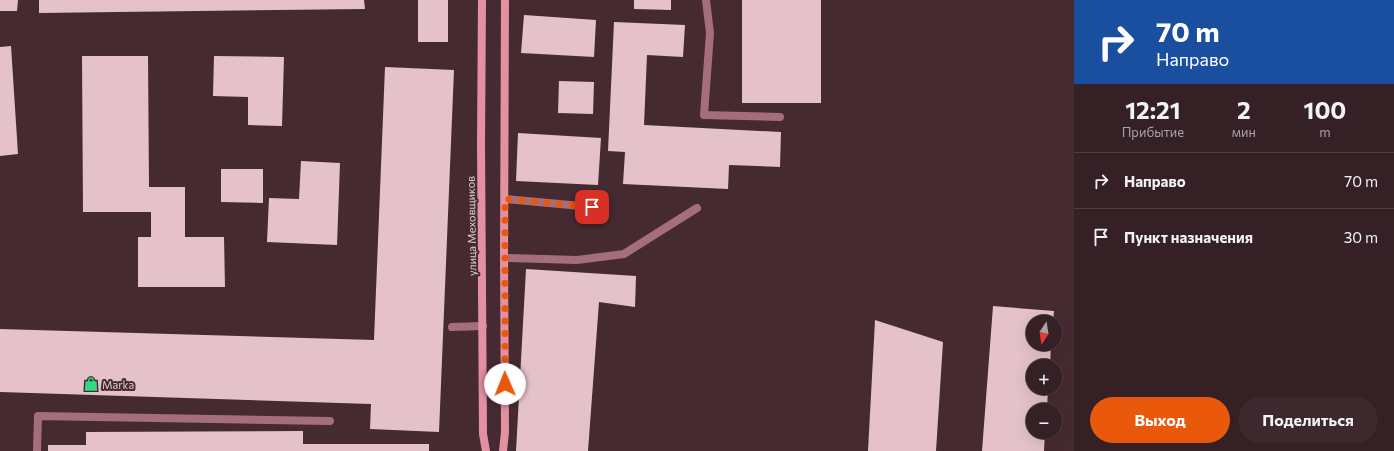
<!DOCTYPE html>
<html lang="ru">
<meta charset="utf-8">
<style>
body{margin:0;font-family:Commissioner,sans-serif;background:#3c282d;color:#f1f3f6;height:100vh;display:flex;flex-direction:column;font-size:15px;white-space:nowrap}
*{box-sizing:border-box;margin:0}
p{font-size:13px;color:#a9a3a7}
.icon{flex:none;width:22px;height:22px;fill:none;stroke:currentColor;stroke-width:2;stroke-linecap:round;stroke-linejoin:round}
.map{position:relative;flex:1;overflow:hidden}
.panel{display:flex;flex-direction:column;background:#342025;width:320px}
.panel>*{flex:none}
.guide{background:#1a4fa0;color:#fff;overflow:hidden}
.needle{width:26px;rotate:192deg}
.controls{position:absolute;left:1026px;top:315px;display:grid;gap:8px}
.controls a{display:grid;place-items:center;width:36px;height:36px;border-radius:50%;background:#342025;box-shadow:0 4px 16px #0002,0 0 0 1px #4e3e42;font-size:20px}
.pin{position:absolute;display:grid;place-items:center;width:34px;height:34px;color:#fff;margin:-17px;border-radius:8px;box-shadow:0 2px 6px #0006}
.me{position:absolute;width:44px;margin:-22px;rotate:359deg;stroke-linejoin:round;filter:drop-shadow(0 0 3px #0008)}
.turn{display:flex;align-items:center;gap:14px;height:84px;padding:0 16px;font-size:18px}
.turn .icon{width:52px;height:52px;stroke-width:2.5}
.turn b{display:block;font-size:28px;line-height:34px}
.eta{display:flex;justify-content:space-evenly;align-items:center;height:68px;text-align:center}
.eta b{font-size:24px;font-weight:700;line-height:28px}
.button{display:flex;gap:8px;margin-top:auto;padding:8px 16px}
.button a{flex:1;height:46px;border-radius:24px;background:#ea580c;color:#fff;font-size:16px;font-weight:700;line-height:46px;text-align:center}
.button a+a{background:#3c282d;color:#f1f3f6}
ul{padding:0;list-style:none}
li{display:flex;align-items:center;gap:12px;height:56px;padding:0 16px;border-top:1px solid #4e3e42}
li div{flex:1}
li b{display:block;font-size:15px}
li em{font-style:normal}
main{display:flex;flex:1;min-height:0}
.map>svg:first-child{display:block}
</style>
<main>
<div class="map">
<svg width="1074" height="451" viewBox="0 0 1074 451">
<rect width="100%" height="100%" fill="#452b31"/>
<path fill="#e5c2c9" d="M0,0h18l-1,11h-17z
M39,0h325l1,9 -326,4z
M418,0h30v42h-30z
M634,0h37v10l-37,-1z
M742,0h79v103h-79z
M524,15l72,5 -2,37 -73,-4z
M614,22l71,3 -2,32 -36,-2 -3,70 137,7 -1,35 -51,-2 -1,24 -105,-5 2,-32 -17,-1z
M11,46l7,108 -18,2v-109z
M82,56h66l1,131h36v50h39l1,50h-87v-50h13v-25h-68z
M214,56l70,1 -2,69 -34,-1v-28l-35,-1z
M385,67l69,3 -15,362 -69,-3 1,-25 -371,-12v-63l374,11z
M559,81l35,1 -1,32 -35,-1z
M518,133l83,5 -3,47 -82,-4z
M301,161l39,2 -3,82 -70,-3 2,-44 30,1z
M221,169h42v34l-42,-1z
M526,269l110,7 -1,31 -36,-5 -11,149h-72z
M993,306l61,5 -1,11h-20v22h18l-1,22h-17v22h15l-1,22h-14v22h12l-1,19h-62z
M875,320l68,22 -7,109h-68z
M303,431v13h126v7h-381v-6h38v-13z"/>
<g fill="none" stroke-linecap="round" stroke-linejoin="round">
<path stroke="#a46f7b" stroke-width="8" d="M706,0l4,33 -6,82 76,2
M505,199l87,8
M504,258l73,2 47,-6 73,-46
M452,327l31,-1
M37,451l1,-35 292,5"/>
<path stroke="#e390a3" stroke-width="8" d="M482,0l-1,144 2,290 3,17
M503,451l2,-19 -1,-174 1,-258"/>
</g>
<g fill="none" stroke-linecap="round" stroke-linejoin="round">
<path stroke="#ea580c" stroke-width="7" stroke-dasharray="0 12.6" d="M505,384v-185l87,8"/>
</g>
<defs>
<symbol id="shop-bare" viewBox="-9 -9 18 18"><path d="M-5-2.5h2.3a2.7 3.5 0 0 1 5.4 0H5L5.5 6h-11ZM-1.5-2.5h3a1.5 2.3 0 0 0-3 0Z" fill="#32d882" stroke="#452b31" stroke-width="2.5" paint-order="stroke"/></symbol>
</defs>
<g fill-rule="evenodd">
<use href="#shop-bare" x="81" y="374" width="20" height="20"/>
</g>
<g text-anchor="middle" dominant-baseline="central" stroke-width="4" stroke-linejoin="round" paint-order="stroke">
<g font-size="11" fill="#dfcdd0" stroke="#452b31">
<text transform="translate(471 226) rotate(-91)">улица Меховщиков</text>
</g>
<g font-size="11" fill="#dfcdd0" stroke="#452b31" text-anchor="start">
<text x="102" y="384">Marka</text>
</g>
</g>
</svg>
<div class="controls">
<a><svg class="needle" viewBox="-14 -14 28 28"><path d="M0-13l5 13h-10z" fill="#e53935"/><path d="M0 13l5-13h-10z" fill="#a9a3a7"/></svg></a>
<a>+</a>
<a>−</a>
</div>
<div class="pin" style="left:592px;top:207px;background:#d93025"><svg class="icon" aria-label="arrive" viewBox="0 0 24 24"><path d="M6 21V4h12l-3 4 3 4H6"/></svg></div>
<svg class="me" style="left:505px;top:384px" viewBox="-20 -20 40 40"><circle r="19" fill="#fff"/><path d="M0-13L10 11 0 6-10 11z" fill="#ea580c"/></svg>
</div>
<section class="panel">
<div class="guide">
<div class="turn"><svg class="icon" aria-label="right" viewBox="0 0 24 24"><path d="M7 20v-9h11M14 6l5 5-5 5"/></svg><div><b>70 m</b>Направо</div></div>
</div>
<div class="eta">
<div><b>12:21</b><p>Прибытие</p></div>
<div><b>2</b><p>мин</p></div>
<div><b>100</b><p>m</p></div>
</div>
<ul>
<li><svg class="icon" aria-label="right" viewBox="0 0 24 24"><path d="M7 20v-9h11M14 6l5 5-5 5"/></svg><div><b>Направо</b></div><em>70 m</em></li>
<li><svg class="icon" aria-label="arrive" viewBox="0 0 24 24"><path d="M6 21V4h12l-3 4 3 4H6"/></svg><div><b>Пункт назначения</b></div><em>30 m</em></li>
</ul>
<div class="button"><a>Выход</a><a>Поделиться</a></div>
</section>
</main>
